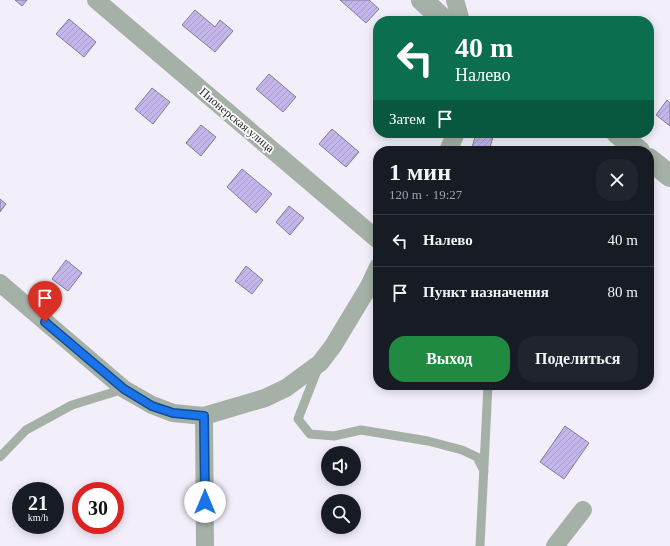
<!DOCTYPE html>
<html lang="ru">
<meta charset="utf-8">
<style>
body{margin:0;font-family:Georgia,serif;background:#20242c;color:#f1f3f6;height:100vh;display:flex;flex-direction:column;font-size:15px;white-space:nowrap}
*{box-sizing:border-box;margin:0}
p{font-size:13px;color:#9ea1a6}
.icon{flex:none;width:22px;height:22px;fill:none;stroke:currentColor;stroke-width:2;stroke-linecap:round;stroke-linejoin:round}
.map{position:relative;flex:1;overflow:hidden}
.panel{position:absolute;left:373px;top:146px;width:281px;height:244px;display:flex;flex-direction:column;background:#171b24;border-radius:16px;box-shadow:0 2px 10px #0003}
.panel>*{flex:none}
.guide{position:absolute;left:373px;top:16px;width:281px;height:122px;border-radius:16px;box-shadow:0 2px 10px #0003;background:#0b6e4f;color:#fff;overflow:hidden}
.fabs{position:absolute;left:321px;top:446px;display:grid;gap:8px}
.fabs a{display:grid;place-items:center;width:40px;height:40px;border-radius:50%;background:#171b24;box-shadow:0 2px 10px #0003;font-size:20px}
.speed{position:absolute;left:12px;top:482px;display:flex;gap:8px;font-size:20px;font-weight:700;text-align:center}
.speed>*{display:grid;place-content:center;width:52px;height:52px;border-radius:50%;background:#171b24;box-shadow:0 2px 10px #0003;line-height:1}
.speed small{font-size:10px;font-weight:400}
.speed .limit{border:6px solid #d22;background:#fff;color:#111}
.pin{position:absolute;display:grid;place-items:center;width:34px;height:34px;color:#fff;margin:-41px -17px;border-radius:50% 50% 50% 0;rotate:-45deg;box-shadow:0 0 4px #0007}
.pin .icon{rotate:45deg}
.me{position:absolute;width:44px;margin:-22px;rotate:0deg;stroke-linejoin:round;filter:drop-shadow(0 0 3px #0008)}
.turn{display:flex;align-items:center;gap:14px;height:84px;padding:0 16px;font-size:18px}
.turn .icon{width:52px;height:52px;stroke-width:2.5}
.turn b{display:block;font-size:28px;line-height:34px}
.then{display:flex;align-items:center;height:38px;padding:0 16px;background:#0003;gap:8px;font-size:15px}
.round{display:grid;place-items:center;flex:none;width:42px;height:42px;border-radius:16px;background:#20242c}
.head{display:flex;align-items:center;justify-content:space-between;height:68px;padding:0 16px}
h1{font-size:24px;font-weight:800;line-height:30px}
.primary-button{display:flex;gap:8px;margin-top:auto;padding:8px 16px}
.primary-button a{flex:1;height:46px;border-radius:16px;background:#218a41;color:#fff;font-size:16px;font-weight:800;line-height:46px;text-align:center}
.primary-button a+a{background:#20242c;color:#f1f3f6}
ul{padding:0;list-style:none}
li{display:flex;align-items:center;gap:12px;height:52px;padding:0 16px;border-top:1px solid #363941}
li div{flex:1}
li b{display:block;font-size:15px}
li em{font-style:normal}
.map>svg:first-child{display:block}
</style>
<div class="map">
<svg width="670" height="546" viewBox="0 0 670 546">
<defs>
<pattern id="building-hatch" width="6" height="6" patternUnits="userSpaceOnUse"><rect width="6" height="6" fill="#c4b6ea"/><path d="M-1 1l2-2M0 6l6-6M5 7l2-2" fill="none" stroke="#a89cc9"/></pattern>
</defs>
<rect width="100%" height="100%" fill="#f2effb"/>
<path fill="url(#building-hatch)" stroke="#827b96" d="M15,0h12l-5,6z
M340,0h29l10,9 -13,14z
M195,10l20,17 5,-7 13,11 -18,21 -33,-27z
M69,19l27,23 -12,15 -28,-23z
M269,74l27,23 -13,15 -27,-23z
M152,88l18,14 -17,22 -18,-15z
M667,100l3,3v23l-14,-11z
M201,125l15,12 -15,19 -15,-13z
M332,129l27,23 -13,15 -27,-23z
M476,133h18l-5,18h-6l-11,-3z
M242,169l30,25 -16,19 -29,-26z
M0,199l6,5 -6,8z
M289,206l15,12 -14,17 -14,-13z
M66,260l16,13 -14,18 -16,-12z
M246,266l17,14 -11,14 -17,-13z
M565,426l24,17 -25,36 -24,-17z"/>
<g fill="none" stroke-linecap="round" stroke-linejoin="round">
<path stroke="#a5b0a6" stroke-width="9" d="M368,288l10,9
M318,368l-20,51 12,15 24,2 27,-6 67,11 34,9 15,7 7,14
M0,457l26,-27 46,-25 52,-16
M480,546l8,-161"/>
<path stroke="#a5b0a6" stroke-width="18" d="M96,0l282,240
M455,0l6,21
M448,151l8,-18
M0,283l124,106 28,16 21,8 31,3 61,-18 21,-10 34,-25 13,-17 35,-58 10,-21
M204,416l1,130
M555,546l28,-36"/>
<path stroke="#a5b0a6" stroke-width="22" d="M422,0l23,21
M617,133l22,18
M649,159l21,17"/>
</g>
<g fill="none" stroke-linecap="round" stroke-linejoin="round">
<defs>
<path id="route" d="M45,322l79,67 28,17 21,7 31,3 1,86"/>
</defs>
<use href="#route" stroke="#114b97" stroke-width="10"/>
<use href="#route" stroke="#1a73e8" stroke-width="7"/>
</g>
<g text-anchor="middle" dominant-baseline="central" stroke-width="3.5" stroke-linejoin="round" paint-order="stroke">
<g font-size="12" fill="#221f2a" stroke="#fff">
<text transform="translate(237 120) rotate(40)">Пионерская улица</text>
</g>
</g>
</svg>
<div class="fabs">
<a><svg class="icon" aria-label="sound" viewBox="0 0 24 24"><path d="M4 9h4l5-4v14l-5-4H4zM17 9q2 3 0 6"/></svg></a>
<a><svg class="icon" aria-label="search" viewBox="0 0 24 24"><circle cx="10" cy="10" r="6"/><path d="M15 15l6 6"/></svg></a>
</div>
<div class="speed"><div>21<small>km/h</small></div><div class="limit">30</div></div>
<div class="pin" style="left:45px;top:322px;background:#d93025"><svg class="icon" aria-label="arrive" viewBox="0 0 24 24"><path d="M6 21V4h12l-3 4 3 4H6"/></svg></div>
<svg class="me" style="left:205px;top:502px" viewBox="-20 -20 40 40"><circle r="19" fill="#fff"/><path d="M0-13L10 11 0 6-10 11z" fill="#1a73e8"/></svg>
<div class="guide">
<div class="turn"><svg class="icon" aria-label="left" viewBox="0 0 24 24"><path d="M17 20v-9H6M10 6l-5 5 5 5"/></svg><div><b>40 m</b>Налево</div></div>
<div class="then">Затем<svg class="icon" aria-label="arrive" viewBox="0 0 24 24"><path d="M6 21V4h12l-3 4 3 4H6"/></svg></div>
</div>
<section class="panel">
<div class="head"><div><h1>1 мин</h1><p>120 m · 19:27</p></div><a class="round"><svg class="icon" aria-label="close" viewBox="0 0 24 24"><path d="M6 6l12 12M18 6L6 18"/></svg></a></div>
<ul>
<li><svg class="icon" aria-label="left" viewBox="0 0 24 24"><path d="M17 20v-9H6M10 6l-5 5 5 5"/></svg><div><b>Налево</b></div><em>40 m</em></li>
<li><svg class="icon" aria-label="arrive" viewBox="0 0 24 24"><path d="M6 21V4h12l-3 4 3 4H6"/></svg><div><b>Пункт назначения</b></div><em>80 m</em></li>
</ul>
<div class="primary-button"><a>Выход</a><a>Поделиться</a></div>
</section>
</div>
